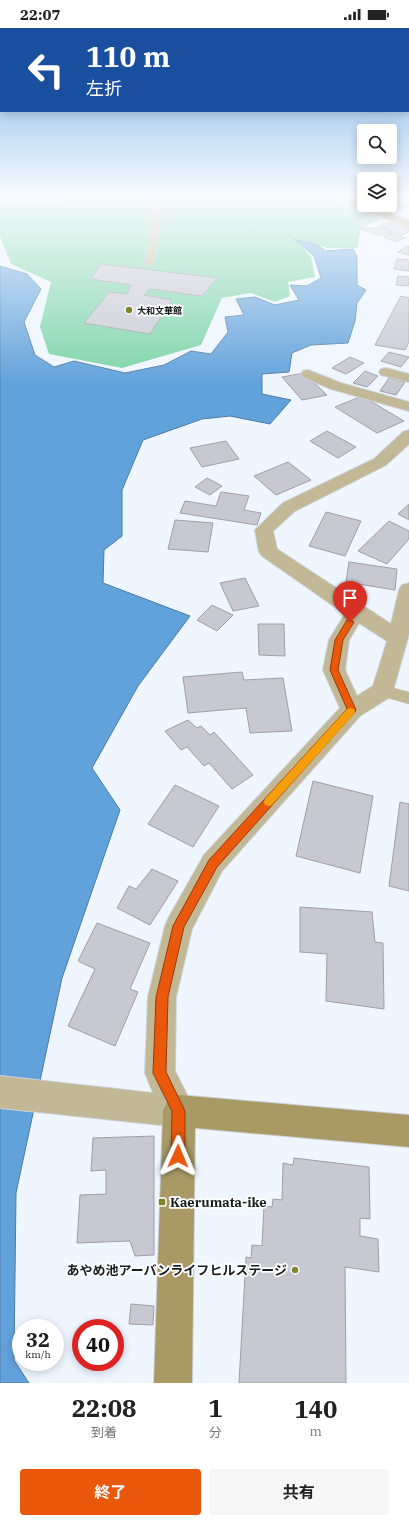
<!DOCTYPE html>
<html lang="ja">
<meta charset="utf-8">
<style>
body{margin:0;font-family:"IBM Plex Serif","Noto Sans JP",serif;background:#f6f6f6;color:#222;height:100vh;display:flex;flex-direction:column;font-size:15px;white-space:nowrap}
*{box-sizing:border-box;margin:0}
p{font-size:13px;color:#767676}
.icon{flex:none;width:22px;height:22px;fill:none;stroke:currentColor;stroke-width:2;stroke-linecap:round;stroke-linejoin:round}
.map{position:relative;height:1355px;overflow:hidden}
.drawer{display:flex;flex-direction:column;background:#fff;flex:1}
.drawer>*{flex:none}
.top-card{position:absolute;left:0px;top:0px;width:409px;height:84px;box-shadow:0 2px 10px #0003;background:#1a4fa0;color:#fff;overflow:hidden}
.fabs{position:absolute;left:357px;top:96px;display:grid;gap:8px}
.fabs a{display:grid;place-items:center;width:40px;height:40px;border-radius:4px;background:#fff;box-shadow:0 2px 10px #0003;font-size:20px}
.speed{position:absolute;left:12px;top:1291px;display:flex;gap:8px;font-size:20px;font-weight:700;text-align:center}
.speed>*{display:grid;place-content:center;width:52px;height:52px;border-radius:50%;background:#fff;box-shadow:0 2px 10px #0003;line-height:1}
.speed small{font-size:10px;font-weight:400}
.speed .limit{border:6px solid #d22;background:#fff;color:#111}
.pin{position:absolute;display:grid;place-items:center;width:34px;height:34px;color:#fff;margin:-41px -17px;border-radius:50% 50% 50% 0;rotate:-45deg;box-shadow:0 0 4px #0007}
.pin .icon{rotate:45deg}
.me{position:absolute;width:44px;margin:-22px;rotate:1deg;stroke-linejoin:round;filter:drop-shadow(0 0 3px #0008)}
.turn{display:flex;align-items:center;gap:14px;height:84px;padding:0 20px;font-size:18px}
.turn .icon{width:52px;height:52px;stroke-width:2.5}
.turn b{display:block;font-size:28px;line-height:34px}
.eta{display:flex;justify-content:space-evenly;align-items:center;height:68px;text-align:center}
.eta b{font-size:24px;font-weight:700;line-height:28px}
.primary-button{display:flex;gap:8px;margin-top:auto;padding:8px 20px}
.primary-button a{flex:1;height:46px;border-radius:4px;background:#ea580c;color:#fff;font-size:16px;font-weight:700;line-height:46px;text-align:center}
.primary-button a+a{background:#f6f6f6;color:#222}
.status{display:flex;justify-content:space-between;align-items:center;height:28px;padding:0 20px;background:#fff;direction:ltr}
.status svg{height:11px;fill:currentColor}
.map>svg:first-child{display:block}
</style>
<div class="status"><b>22:07</b><svg viewBox="0 0 49 12"><path d="M0 12V9h3v3zM5 12V6h3v6zM10 12V3h3v9zM15 12V0h3v12zM26 1h20v11H26zM47 4h2v5h-2z"/></svg></div>
<div class="map">
<svg width="409" height="1355" viewBox="0 0 409 1355">
<rect width="100%" height="100%" fill="#eff6ff"/>
<path fill="#7cd4a7" d="M72,167h253l56,23 -20,10 -4,20h-29l-34,-10 17,19 4,20 -27,5 2,14 -15,6 -24,-9 -29,5 -21,47 -79,23 -73,-14 -9,-27 11,-45 -40,-18 -11,-27v-34h51z"/>
<path fill="#62a2db" stroke="#4c7aa3" d="M294,211l24,6 7,6 28,-2 4,7v29l9,5 -9,13 -2,18 -7,22 -37,2 -19,8 -3,19 -27,2v20l29,6 -21,24 -40,-8 -28,3 -59,21 -21,50v46l-18,14 -1,33 87,33 -52,70 -46,82 28,42 -58,168 -46,215 -2,167 15,23h-29v-1117l27,8 14,15 -17,33 11,33 19,12 20,-6 51,12 39,-8 27,-14 20,3 17,-22 -3,-15 19,-2 -8,-16 19,-2 20,8 24,-5 -9,-15 17,1 14,-8 -7,-22z"/>
<path fill="#c7c8d2" stroke="#9e9ea8" d="M390,194l19,8v2l-8,3 -22,-9z
M367,199l5,2 6,-2 14,5 -11,4 -20,-7z
M393,205l12,5 -9,4 -12,-5z
M407,218l2,1v8l-11,-3z
M397,231l12,1v11l-15,-2z
M101,236l116,14 -15,18 -52,-7 -6,6 28,5 -22,34 -66,-11 25,-31 18,2 4,-9 -40,-6z
M398,248l11,1v9l-13,-1z
M401,268l8,2v44l-4,8 -30,-5z
M389,324l20,5 -8,10 -20,-6z
M350,329l14,6 -18,11 -14,-6z
M365,343l13,5 -11,11 -14,-4z
M304,345l23,22 -25,5 -20,-23z
M389,350l16,4 -9,13 -16,-4z
M362,368l42,25 -27,12 -42,-26z
M327,403l29,16 -18,11 -28,-17z
M226,413l13,18 -37,8 -12,-19z
M288,434l23,18 -35,15 -22,-19z
M207,450l15,8 -12,9 -15,-8z
M221,464l28,4 -5,14 17,3 -4,12 -77,-12 5,-12 31,5z
M409,476v16l-11,-6z
M326,484l35,9 -16,35 -36,-10z
M175,492l38,3 -5,29 -40,-3z
M389,493l20,10v8l-22,25 -29,-13z
M349,534l48,7 -2,21 -49,-8z
M245,550l14,28 -26,5 -13,-28z
M212,577l21,10 -16,16 -20,-11z
M258,596h26l1,32 -26,-1z
M242,644l2,8 39,-2 9,53 -42,2 -4,-25 -58,5 -5,-36z
M188,692l9,8 4,-2 9,9 4,-3 39,43 -21,14 -23,-26 -5,3 -17,-19 -6,3 -16,-19z
M313,753l60,15 -13,77 -64,-17z
M175,757l44,21 -26,41 -45,-23z
M400,774l9,2v87l-20,-5z
M152,841l26,12 -28,44 -33,-17 12,-22 7,3z
M300,879l72,5 3,30 8,1 1,66 -58,-8 1,-47 -27,-2z
M97,895l53,20 -20,46 8,3 -23,54 -47,-20 27,-57 -17,-8z
M154,1108v119l-19,1 -5,-15 -53,2 3,-48 26,-1v-24l-15,1 2,-33z
M294,1130l75,9 1,52 -10,-1v18l18,3 1,33 -34,-5 1,116h-107l7,-126 5,1 1,-13 10,1 2,-40 8,1 1,-8 9,1 1,-37 10,2z
M131,1276l23,2 -1,19 -24,-1z"/>
<g fill="none" stroke-linecap="round" stroke-linejoin="round">
<defs>
<path id="lane" d="M139,167h10l11,4 -2,42 -6,23 -4,2 -4,-2 6,-23 3,-41 -13,-4z
M382,657l27,7v12l-32,-9 -2,-4 2,-4z"/>
<path id="street" d="M409,173v6l-42,5 -5,-3 5,-3 23,-1v-2z
M386,340l23,6v8l-28,-7 -2,-3 2,-3z
M308,342l33,13 68,19v9l-78,-22 -28,-12 -2,-3 2,-3z
M409,402v14l-23,21 -91,46 -22,20 4,18 114,75 8,-34 3,-5 7,-2v51l-16,57 -3,6 -30,19 -138,155 -30,58 -16,68 -1,74 20,40 -5,11 -11,5 -179,-19v-32l153,17 -8,-20 3,-76 17,-71 4,-9 35,-62 136,-147 -17,-38 6,-30 16,-26 -83,-58 -3,-4 -4,-22 28,-27 91,-44 29,-27zM359,595l28,18 -14,45 -16,10 -12,-26 4,-30z"/>
<path id="secondary" d="M330,167h13l21,8v2h5l40,16v7l-78,-31z
M179,1067l230,20v32l-214,-19 -3,255h-38l9,-272 5,-11z"/>
</defs>
<use href="#lane" stroke="#cdd3db" stroke-width="1"/>
<use href="#street" stroke="#cdd3db" stroke-width="2"/>
<use href="#secondary" stroke="#cdd3db" stroke-width="2"/>
<use href="#lane" fill="#c2b895" fill-rule="evenodd"/>
<use href="#street" fill="#c2b895" fill-rule="evenodd"/>
<use href="#secondary" fill="#a99965" fill-rule="evenodd"/>
</g>
<linearGradient id="sky" x2="0" y2="1"><stop stop-color="#72ade3"/><stop offset="0.47" stop-color="#f8fbff"/><stop offset="1" stop-color="#f8fbff" stop-opacity="0"/></linearGradient>
<rect width="409" height="356" fill="url(#sky)"/>
<path fill="#ea580c" stroke="#983908" d="M350,591l4,3 -11,18 -5,30 18,40 -1,2 -138,155 -33,60 -16,70 -2,75 19,39v45l-2,5 -5,2 -5,-2 -2,-5 1,-45 -19,-38 3,-76 17,-71 36,-66 138,-151 -17,-39 5,-30 12,-20z"/>
<path fill="#f59e0b" d="M350,680l4,1 1,2 -1,3 -82,91 -3,1 -4,-1 -1,-3 1,-3 82,-90z"/>
<g fill="#81842e" stroke="#fff" stroke-width="1.5">
<circle cx="129" cy="282" r="4"/>
<rect x="158" y="1170" width="8" height="8" rx="2"/>
<circle cx="295" cy="1242" r="4"/>
</g>
<g text-anchor="middle" dominant-baseline="central" stroke-width="3.5" stroke-linejoin="round" paint-order="stroke">
<g font-size="9" font-weight="bold" fill="#1a1d20" stroke="#fff" text-anchor="start">
<text x="137" y="282">大和文華館</text>
</g>
<g font-size="13" font-weight="bold" fill="#1a1d20" stroke="#fff" text-anchor="start">
<text x="170" y="1174">Kaerumata-ike</text>
<text x="287" y="1242" text-anchor="end">あやめ池アーバンライフヒルステージ</text>
</g>
</g>
</svg>
<div class="fabs">
<a><svg class="icon" aria-label="search" viewBox="0 0 24 24"><circle cx="10" cy="10" r="6"/><path d="M15 15l6 6"/></svg></a>
<a><svg class="icon" aria-label="layers" viewBox="0 0 24 24"><path d="M12 4l9 5-9 5-9-5zM3 14l9 5 9-5"/></svg></a>
</div>
<div class="speed"><div>32<small>km/h</small></div><div class="limit">40</div></div>
<div class="pin" style="left:350px;top:594px;background:#d93025"><svg class="icon" aria-label="arrive" viewBox="0 0 24 24"><path d="M6 21V4h12l-3 4 3 4H6"/></svg></div>
<svg class="me" style="left:178px;top:1128px" viewBox="-20 -20 40 40"><path d="M0-17L14 15 0 8-14 15z" fill="#ea580c" stroke="#fff" stroke-width="4"/></svg>
<div class="top-card">
<div class="turn"><svg class="icon" aria-label="left" viewBox="0 0 24 24"><path d="M17 20v-9H6M10 6l-5 5 5 5"/></svg><div><b>110 m</b>左折</div></div>
</div>
</div>
<section class="drawer">
<div class="eta">
<div><b>22:08</b><p>到着</p></div>
<div><b>1</b><p>分</p></div>
<div><b>140</b><p>m</p></div>
</div>
<div class="primary-button"><a>終了</a><a>共有</a></div>
</section>
